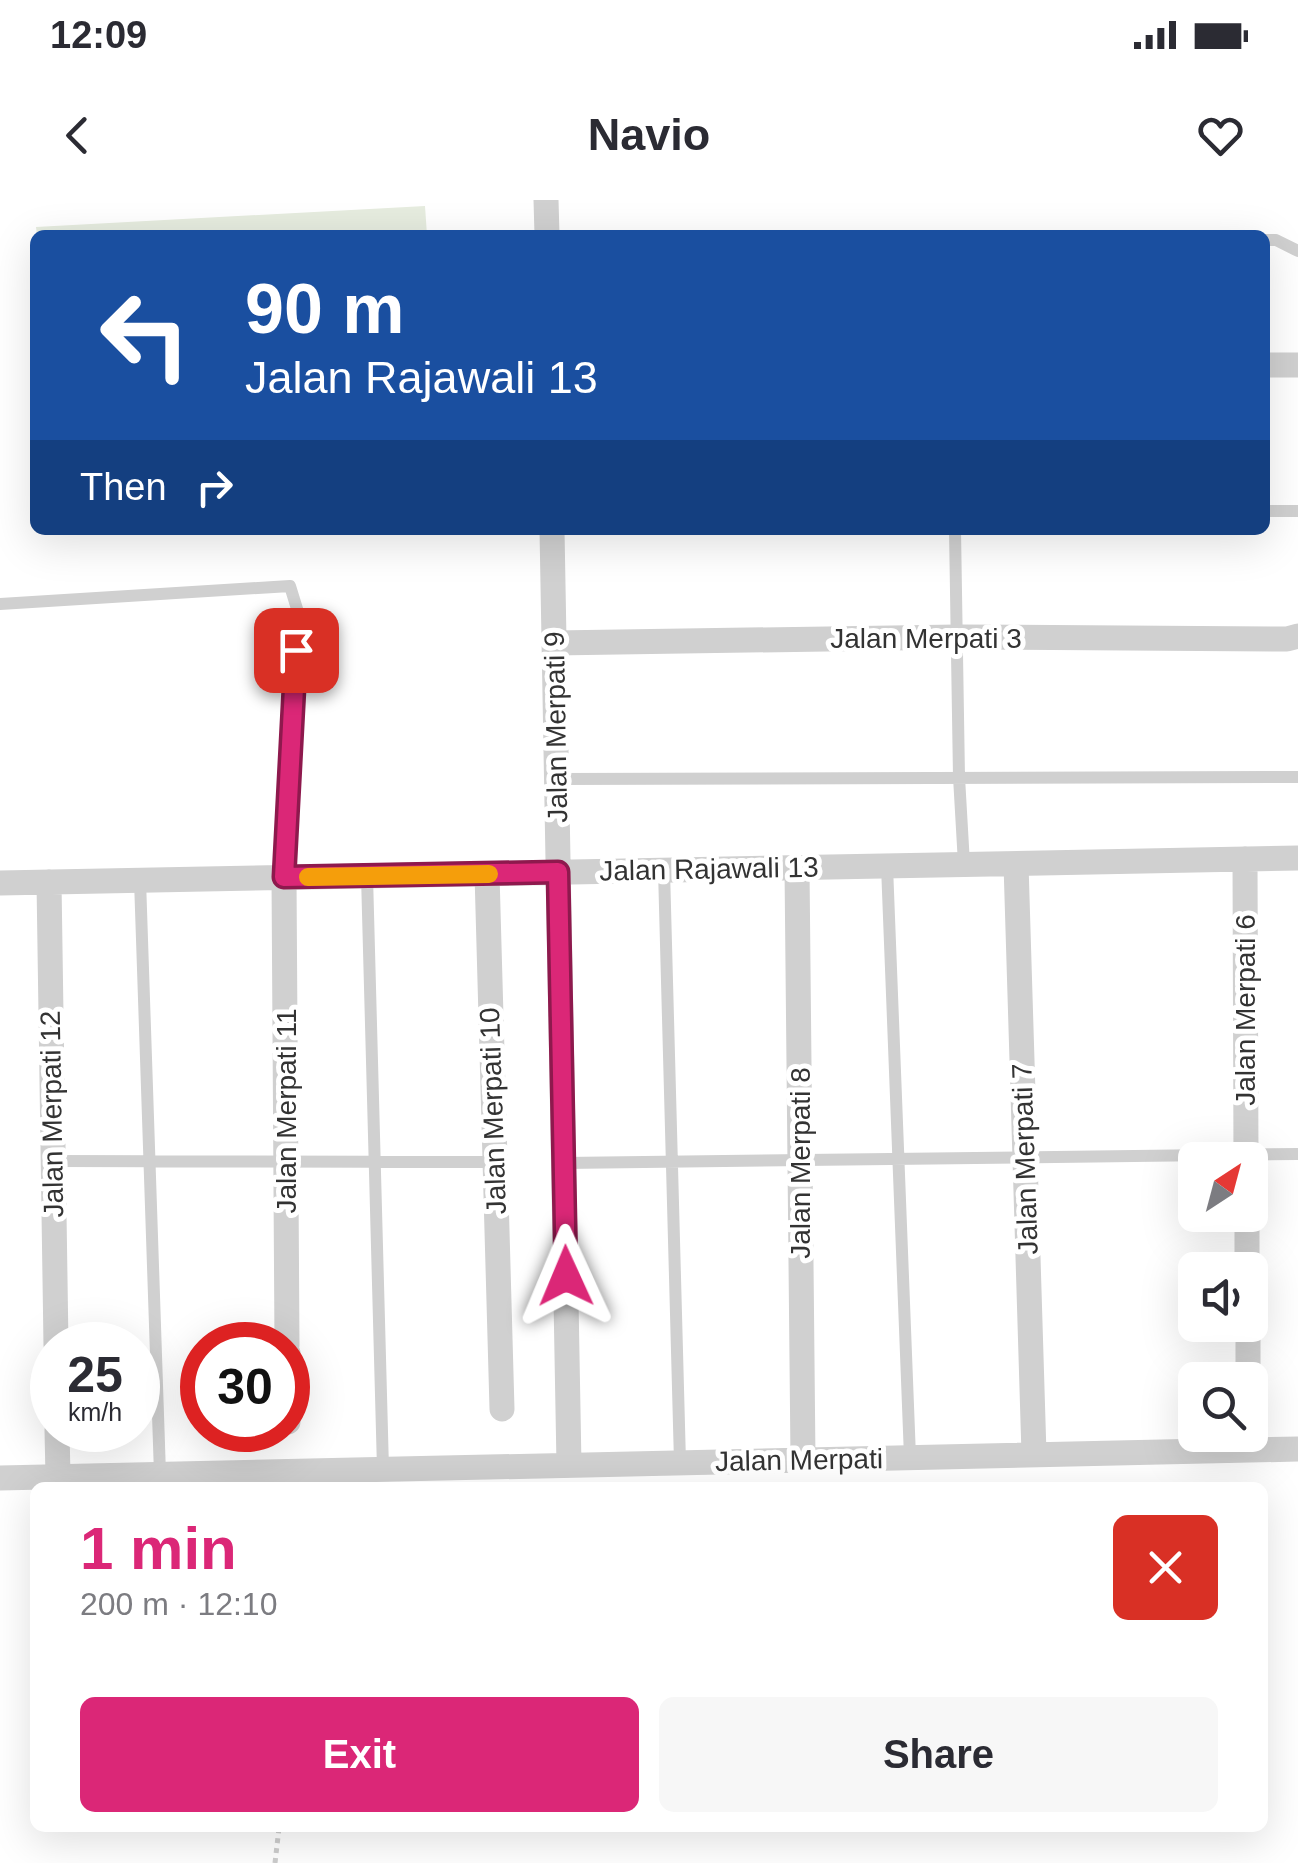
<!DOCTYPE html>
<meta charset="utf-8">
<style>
body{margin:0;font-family:Helvetica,sans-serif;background:#f7f7f7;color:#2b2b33;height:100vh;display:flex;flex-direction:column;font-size:38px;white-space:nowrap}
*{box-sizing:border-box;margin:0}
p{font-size:32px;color:#7c7c81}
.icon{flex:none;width:55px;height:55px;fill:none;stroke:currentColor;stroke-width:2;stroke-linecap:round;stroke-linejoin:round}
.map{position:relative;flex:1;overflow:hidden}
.drawer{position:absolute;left:30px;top:1282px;width:1238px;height:350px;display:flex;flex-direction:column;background:#fff;border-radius:15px;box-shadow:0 10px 40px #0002}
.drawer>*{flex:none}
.guide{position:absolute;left:30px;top:30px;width:1240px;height:305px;border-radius:15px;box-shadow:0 10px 40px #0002;background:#1a4fa0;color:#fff;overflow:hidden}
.needle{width:65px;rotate:36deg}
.tools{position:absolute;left:1178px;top:942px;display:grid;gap:20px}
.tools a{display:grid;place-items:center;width:90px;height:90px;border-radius:15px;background:#fff;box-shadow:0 10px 40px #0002;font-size:50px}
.speed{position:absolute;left:30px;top:1122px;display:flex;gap:20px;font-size:50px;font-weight:700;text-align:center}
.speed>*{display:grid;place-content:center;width:130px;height:130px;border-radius:50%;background:#fff;box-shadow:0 10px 40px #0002;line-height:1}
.speed small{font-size:25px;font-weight:400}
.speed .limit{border:15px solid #d22;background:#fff;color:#111}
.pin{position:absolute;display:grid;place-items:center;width:85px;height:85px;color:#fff;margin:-42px;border-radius:20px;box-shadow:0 5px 15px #0006}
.me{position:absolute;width:110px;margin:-55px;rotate:359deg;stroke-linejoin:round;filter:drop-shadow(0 0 8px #0008)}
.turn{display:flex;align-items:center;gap:35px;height:210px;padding:0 50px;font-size:45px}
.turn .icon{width:130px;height:130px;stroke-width:2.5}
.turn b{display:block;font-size:70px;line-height:85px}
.then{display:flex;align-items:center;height:95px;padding:0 50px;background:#0003;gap:20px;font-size:38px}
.round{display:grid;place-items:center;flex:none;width:105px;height:105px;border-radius:15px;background:#f7f7f7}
.overview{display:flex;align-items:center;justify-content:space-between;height:170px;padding:0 50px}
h1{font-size:60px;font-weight:600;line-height:75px;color:#db2777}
.cta{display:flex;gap:20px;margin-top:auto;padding:20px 50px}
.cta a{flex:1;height:115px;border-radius:15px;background:#db2777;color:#fff;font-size:40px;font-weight:600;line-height:115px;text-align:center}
.cta a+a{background:#f7f7f7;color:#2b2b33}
.status{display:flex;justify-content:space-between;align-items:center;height:70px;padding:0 50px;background:#fff;direction:ltr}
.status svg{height:28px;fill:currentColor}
header{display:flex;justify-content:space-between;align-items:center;height:130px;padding:0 50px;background:#fff;font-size:45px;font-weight:600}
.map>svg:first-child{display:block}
</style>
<div class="status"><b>12:09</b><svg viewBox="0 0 49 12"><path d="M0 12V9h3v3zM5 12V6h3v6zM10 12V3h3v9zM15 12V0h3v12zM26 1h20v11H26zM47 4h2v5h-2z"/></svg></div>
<header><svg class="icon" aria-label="back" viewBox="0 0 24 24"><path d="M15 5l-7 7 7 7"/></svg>Navio<svg class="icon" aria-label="heart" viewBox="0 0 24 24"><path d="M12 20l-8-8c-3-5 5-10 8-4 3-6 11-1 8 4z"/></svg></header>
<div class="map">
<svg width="1298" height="1663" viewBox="0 0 1298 1663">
<rect width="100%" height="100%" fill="#fff"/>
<path fill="#e6ecdf" d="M425,6l2,29h-390l-1,-8z"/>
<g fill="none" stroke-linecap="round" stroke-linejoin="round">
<path stroke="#cdcdcd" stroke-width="5" stroke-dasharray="5 5" stroke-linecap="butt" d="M275,1663l4,-35"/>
<path stroke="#d0d0d0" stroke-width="12" d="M1265,40h11l22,11
M1265,311h33
M955,330l4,247 5,87
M0,404l290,-18 8,26 -14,265
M557,579l741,-2
M887,666l23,591
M664,670l16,592
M367,676l16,593
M140,680l20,594
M53,961l442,1
M564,963l734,-9"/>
<path stroke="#d0d0d0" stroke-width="25" d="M546,0l1,35
M1265,165h33
M552,330l17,935
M554,443l403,-6 330,2 11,-3
M1245,659l1,301
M1016,664l18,590
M797,668l6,591
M487,674l15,535
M284,677l3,468
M49,682l7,463
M0,683l1298,-25
M1247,1015v55
M1248,1125v55
M288,1153v69
M57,1230l1,47
M0,1278l1298,-29"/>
</g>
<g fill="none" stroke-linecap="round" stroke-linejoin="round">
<defs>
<path id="route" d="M296,450l-12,227 274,-5 8,404"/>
</defs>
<use href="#route" stroke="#8e194d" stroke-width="25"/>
<use href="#route" stroke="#db2777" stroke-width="18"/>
<path stroke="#f59e0b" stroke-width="18" d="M308,677l181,-3"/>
</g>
<g text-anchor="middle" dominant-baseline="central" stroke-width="10" stroke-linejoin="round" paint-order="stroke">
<g font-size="28" fill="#333" stroke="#fff">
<text x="926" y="438">Jalan Merpati 3</text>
<text transform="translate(556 527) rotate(-91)">Jalan Merpati 9</text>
<text transform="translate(709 669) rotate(-1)">Jalan Rajawali 13</text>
<text transform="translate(1245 810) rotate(-90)">Jalan Merpati 6</text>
<text transform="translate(286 911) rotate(-90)">Jalan Merpati 11</text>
<text transform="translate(493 911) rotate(-92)">Jalan Merpati 10</text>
<text transform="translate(52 914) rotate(-91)">Jalan Merpati 12</text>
<text transform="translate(1025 959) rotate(-92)">Jalan Merpati 7</text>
<text transform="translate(800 963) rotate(-90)">Jalan Merpati 8</text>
<text transform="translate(799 1260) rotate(-1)">Jalan Merpati</text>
</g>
</g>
</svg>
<div class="tools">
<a><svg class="needle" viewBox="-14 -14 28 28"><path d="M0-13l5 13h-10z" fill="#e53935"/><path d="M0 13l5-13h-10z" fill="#7c7c81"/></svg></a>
<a><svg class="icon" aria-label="sound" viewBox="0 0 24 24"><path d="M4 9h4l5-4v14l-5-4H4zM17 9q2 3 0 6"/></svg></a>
<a><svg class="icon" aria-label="search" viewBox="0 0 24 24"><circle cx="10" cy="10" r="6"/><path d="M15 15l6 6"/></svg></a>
</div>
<div class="speed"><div>25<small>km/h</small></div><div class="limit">30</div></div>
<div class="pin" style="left:296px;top:450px;background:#d93025"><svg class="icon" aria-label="arrive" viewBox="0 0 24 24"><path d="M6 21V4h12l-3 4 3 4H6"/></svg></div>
<svg class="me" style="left:566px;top:1076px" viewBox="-20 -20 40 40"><path d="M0-17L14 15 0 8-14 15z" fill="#db2777" stroke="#fff" stroke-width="4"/></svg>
<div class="guide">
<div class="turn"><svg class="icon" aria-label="left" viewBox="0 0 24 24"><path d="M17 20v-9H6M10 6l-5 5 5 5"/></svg><div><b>90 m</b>Jalan Rajawali 13</div></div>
<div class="then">Then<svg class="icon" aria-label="right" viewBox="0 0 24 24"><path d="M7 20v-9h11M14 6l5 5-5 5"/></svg></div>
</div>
<section class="drawer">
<div class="overview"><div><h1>1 min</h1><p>200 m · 12:10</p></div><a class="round" style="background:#d93025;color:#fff"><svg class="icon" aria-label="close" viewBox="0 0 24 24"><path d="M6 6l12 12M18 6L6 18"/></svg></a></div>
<div class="cta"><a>Exit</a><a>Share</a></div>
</section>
</div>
